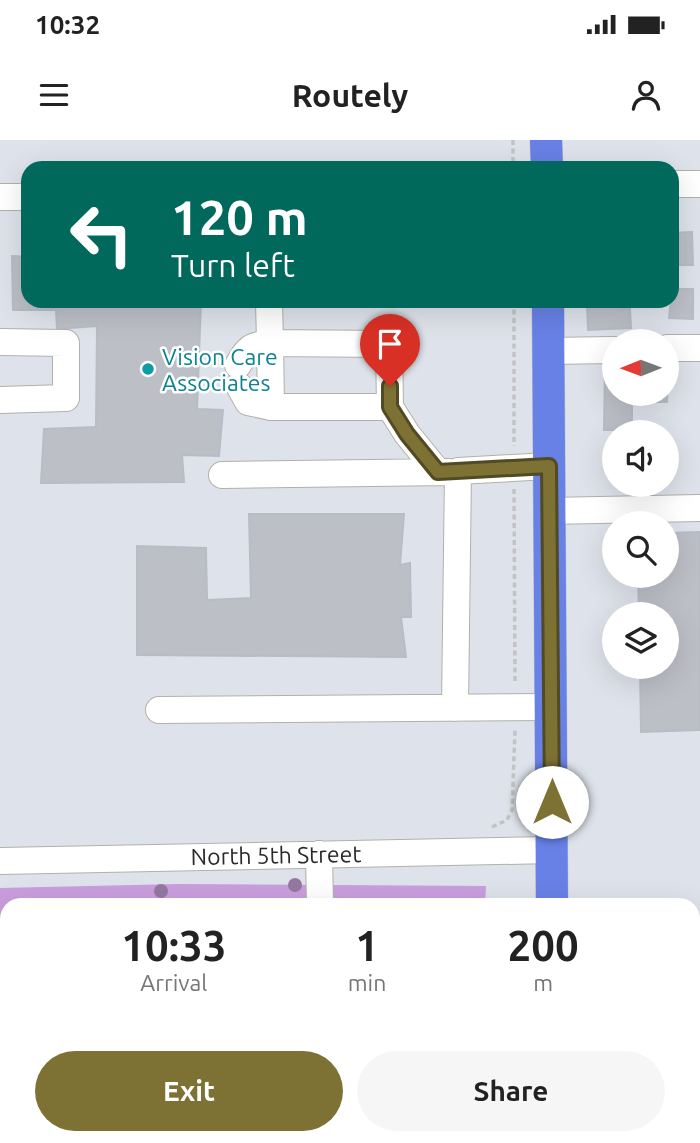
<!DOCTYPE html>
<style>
body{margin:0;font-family:Ubuntu,sans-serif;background:#f6f6f6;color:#222;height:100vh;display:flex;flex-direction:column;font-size:26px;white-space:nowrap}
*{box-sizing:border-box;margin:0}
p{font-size:23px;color:#767676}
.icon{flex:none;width:38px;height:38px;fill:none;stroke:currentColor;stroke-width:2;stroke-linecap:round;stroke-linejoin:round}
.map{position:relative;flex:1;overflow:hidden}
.drawer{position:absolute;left:0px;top:758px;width:700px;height:247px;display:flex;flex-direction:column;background:#fff;border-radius:21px 21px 0 0;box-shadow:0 7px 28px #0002}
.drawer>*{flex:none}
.top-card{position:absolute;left:21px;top:21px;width:658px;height:147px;border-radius:21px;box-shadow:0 7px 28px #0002;background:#00695c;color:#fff;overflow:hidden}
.needle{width:46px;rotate:269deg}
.controls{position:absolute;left:602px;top:189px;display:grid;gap:14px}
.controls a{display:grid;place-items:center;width:77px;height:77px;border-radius:50%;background:#fff;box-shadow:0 7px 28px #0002;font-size:35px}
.pin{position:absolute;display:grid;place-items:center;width:60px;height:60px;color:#fff;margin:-72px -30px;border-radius:50% 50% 50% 0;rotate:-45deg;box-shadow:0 0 7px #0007}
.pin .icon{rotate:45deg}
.me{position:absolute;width:77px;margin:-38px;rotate:0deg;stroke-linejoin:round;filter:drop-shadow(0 0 5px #0008)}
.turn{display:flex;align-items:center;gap:24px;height:147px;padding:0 35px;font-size:32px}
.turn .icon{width:91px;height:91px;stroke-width:2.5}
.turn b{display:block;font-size:49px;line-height:60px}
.eta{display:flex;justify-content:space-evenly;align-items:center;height:119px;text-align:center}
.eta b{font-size:42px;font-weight:700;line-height:49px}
.cta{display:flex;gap:14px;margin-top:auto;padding:14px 35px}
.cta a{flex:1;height:80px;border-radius:42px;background:#7d7234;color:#fff;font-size:28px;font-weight:700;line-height:80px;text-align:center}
.cta a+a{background:#f6f6f6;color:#222}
.status{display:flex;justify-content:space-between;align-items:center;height:49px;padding:0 35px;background:#fff;direction:ltr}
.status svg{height:19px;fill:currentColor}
header{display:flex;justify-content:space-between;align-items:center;height:91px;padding:0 35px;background:#fff;font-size:32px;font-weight:700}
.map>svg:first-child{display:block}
</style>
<div class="status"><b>10:32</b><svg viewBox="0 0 49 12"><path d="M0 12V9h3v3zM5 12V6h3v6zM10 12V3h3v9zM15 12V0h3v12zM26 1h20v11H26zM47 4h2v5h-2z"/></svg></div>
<header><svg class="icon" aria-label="menu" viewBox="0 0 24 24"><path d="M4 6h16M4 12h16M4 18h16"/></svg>Routely<svg class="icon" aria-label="person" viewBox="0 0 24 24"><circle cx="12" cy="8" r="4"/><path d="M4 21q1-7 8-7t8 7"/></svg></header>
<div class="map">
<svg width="700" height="1003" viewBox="0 0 700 1003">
<rect width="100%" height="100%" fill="#dee3eb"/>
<path fill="#ca9ede" d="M179,744l307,2 -1,19h-478v233h482l1,5h-490v-255z"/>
<path fill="#bdbfc7" stroke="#b7bcc7" stroke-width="2" d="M692,92l1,33h-21v-32z
M12,116l16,1v44h173l-4,108 26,1 -4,46 -37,-1 2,27 -143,1 3,-54 52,-2 1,-101 -40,3 -1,-19h-43z
M672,149h21v30l-24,-1z
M620,163v6h10l1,19 -43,2 -1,-25z
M605,226h9v28h53l1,-28 -1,36h-35v28h-28z
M249,374h155l-4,51 10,-2 1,54h-10l5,40 -269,-2v-109l69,2 1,52 44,-2z
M700,392v198l-59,2 -1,-65h27v-53h-28l-1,-38h29v-43z
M693,916h7v37h-7z
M338,998h112v5h-112z"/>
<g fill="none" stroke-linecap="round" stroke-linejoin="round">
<defs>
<path id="minor" d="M672,44h28
M0,57h28
M0,202l66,1v55l-66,2
M667,208h33
M548,211l66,-1
M238,225c10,-17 12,-20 32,-22l-1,-42
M239,246l9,16 23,5
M390,267h-119l-1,-64 119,1 1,63 17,27 31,38
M222,335l227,-3
M549,371l151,-3
M455,568l3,-237 91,-5
M159,570l392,-3
M319,714l1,51
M0,721l552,-11
M248,998l4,2 22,3"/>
<path id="major" d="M546,0l1,28
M548,161l4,604
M554,998v5"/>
</defs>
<use href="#minor" stroke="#b2b1a7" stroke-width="28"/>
<use href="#major" stroke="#c3c3c3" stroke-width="33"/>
<path stroke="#c3c3c3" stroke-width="3.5" stroke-dasharray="5 3.5" stroke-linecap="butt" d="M513,0v28
M514,161v145
M514,349l1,195
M492,687l15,-7 5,-10 3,-80
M0,899l7,5
M218,998l5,5
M77,1003l5,-5
M186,1003l5,-5"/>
<use href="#minor" stroke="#fff" stroke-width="26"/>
<use href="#major" stroke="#6881e6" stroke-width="32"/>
</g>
<g fill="#9478a0">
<circle cx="295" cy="745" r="7"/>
<circle cx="161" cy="751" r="7"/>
</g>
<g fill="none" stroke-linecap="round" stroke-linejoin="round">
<defs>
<path id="route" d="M390,246v21l17,27 31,38 111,-6 3,336"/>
</defs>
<use href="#route" stroke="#514a22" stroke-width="18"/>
<use href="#route" stroke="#7d7234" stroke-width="12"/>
</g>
<circle fill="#0f9aa8" stroke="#fff" stroke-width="2.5" cx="148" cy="229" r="7"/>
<g text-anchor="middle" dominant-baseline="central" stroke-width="5" stroke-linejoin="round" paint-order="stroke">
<g font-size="23" fill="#0d838f" stroke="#fff" text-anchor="start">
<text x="162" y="216">Vision Care<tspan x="162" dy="26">Associates</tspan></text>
</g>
<g font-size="23" fill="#2a2a2a" stroke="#fff">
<text transform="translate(276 715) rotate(-1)">North 5th Street</text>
</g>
</g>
</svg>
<div class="controls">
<a><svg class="needle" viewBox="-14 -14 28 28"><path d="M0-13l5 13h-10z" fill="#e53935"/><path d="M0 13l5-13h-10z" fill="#767676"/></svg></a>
<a><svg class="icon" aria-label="sound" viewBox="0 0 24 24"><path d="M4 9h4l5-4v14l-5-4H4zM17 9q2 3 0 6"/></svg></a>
<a><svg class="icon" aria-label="search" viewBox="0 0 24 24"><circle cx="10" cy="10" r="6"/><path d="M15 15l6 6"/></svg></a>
<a><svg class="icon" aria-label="layers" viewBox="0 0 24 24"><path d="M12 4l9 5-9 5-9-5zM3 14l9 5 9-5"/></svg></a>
</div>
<div class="pin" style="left:390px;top:246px;background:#d93025"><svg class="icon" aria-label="arrive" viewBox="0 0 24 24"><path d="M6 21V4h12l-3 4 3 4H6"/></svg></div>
<svg class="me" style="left:552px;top:662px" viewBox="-20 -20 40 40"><circle r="19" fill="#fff"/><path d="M0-13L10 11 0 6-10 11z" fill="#7d7234"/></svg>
<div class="top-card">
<div class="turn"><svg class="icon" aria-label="left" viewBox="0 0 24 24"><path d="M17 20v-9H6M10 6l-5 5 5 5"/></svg><div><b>120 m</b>Turn left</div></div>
</div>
<section class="drawer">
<div class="eta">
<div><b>10:33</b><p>Arrival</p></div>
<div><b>1</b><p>min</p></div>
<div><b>200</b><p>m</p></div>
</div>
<div class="cta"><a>Exit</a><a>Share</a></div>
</section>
</div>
